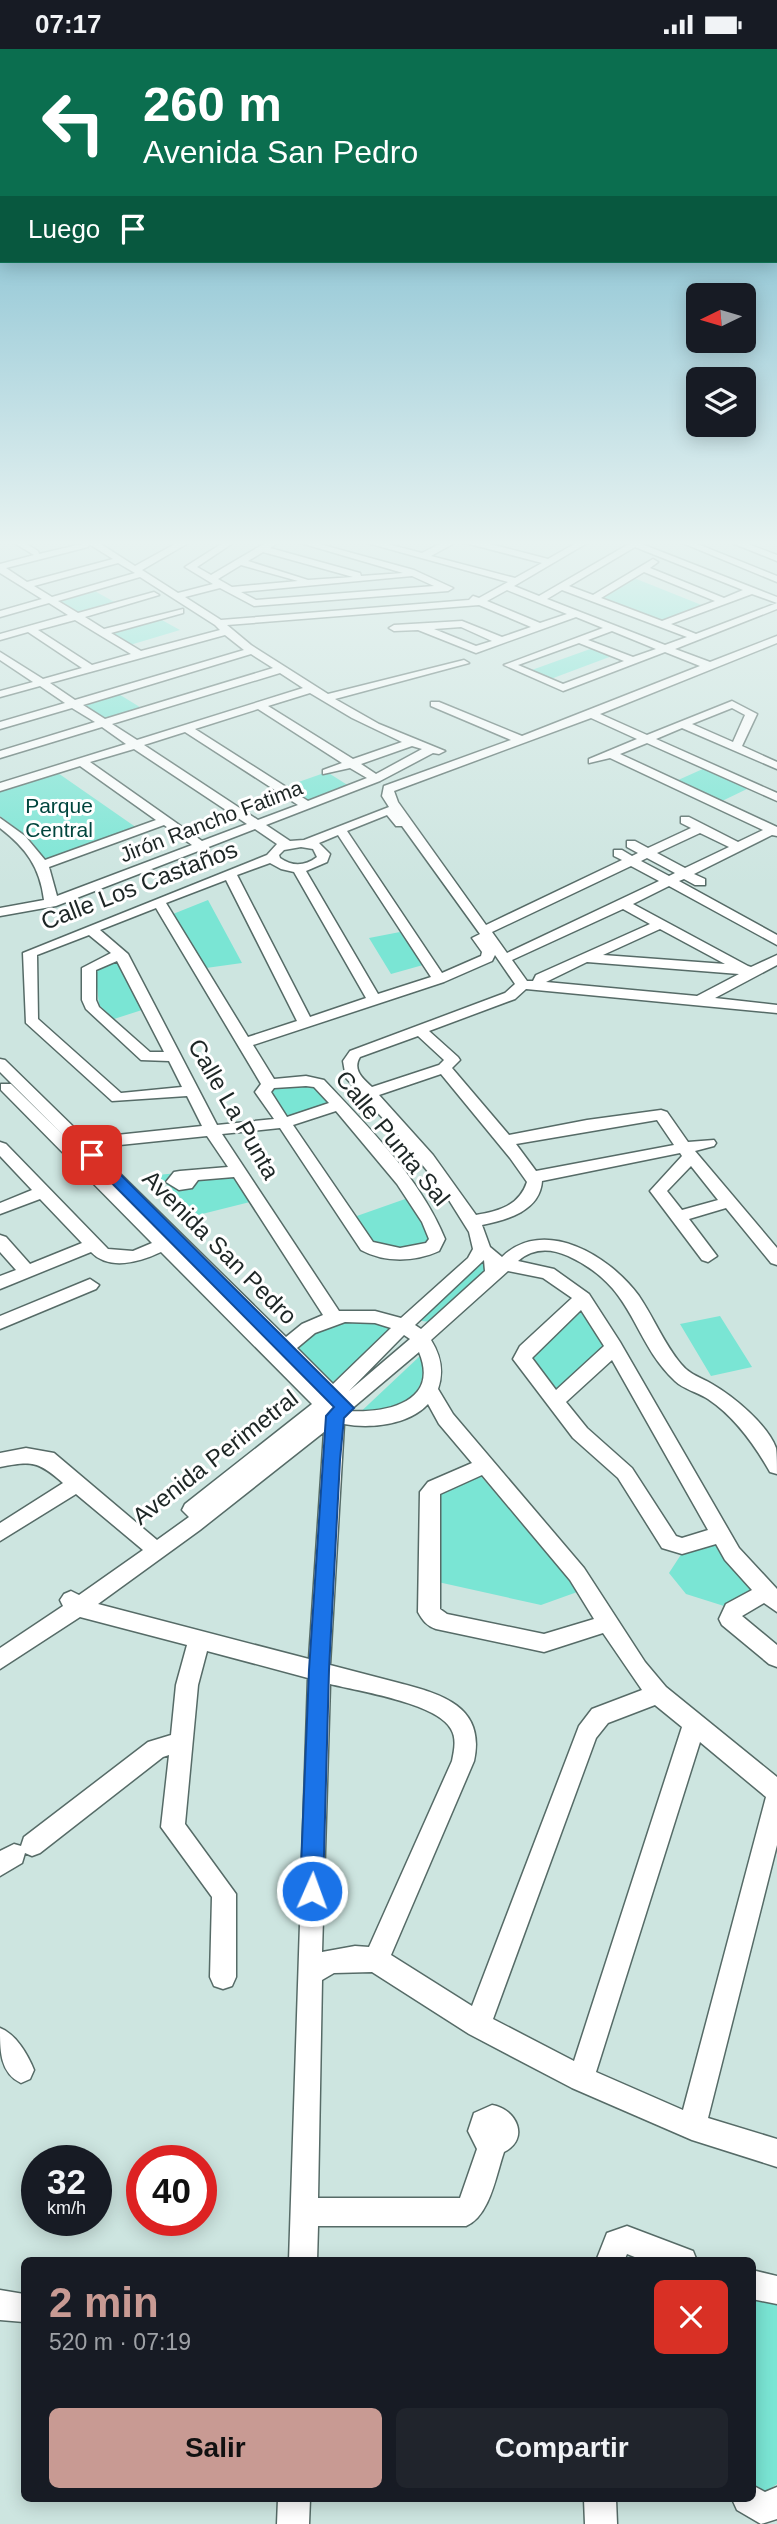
<!DOCTYPE html>
<html lang="es">
<meta charset="utf-8">
<style>
body{margin:0;font-family:Arial,sans-serif;background:#20242c;color:#f1f3f6;height:100vh;display:flex;flex-direction:column;font-size:26px;white-space:nowrap}
*{box-sizing:border-box;margin:0}
p{font-size:23px;color:#9ea1a6}
.icon{flex:none;width:38px;height:38px;fill:none;stroke:currentColor;stroke-width:2;stroke-linecap:round;stroke-linejoin:round}
.map{position:relative;flex:1;overflow:hidden}
.panel{position:absolute;left:21px;top:2208px;width:735px;height:245px;display:flex;flex-direction:column;background:#171b24;border-radius:10px;box-shadow:0 4px 18px #0003}
.panel>*{flex:none}
.top-card{position:absolute;left:0px;top:0px;width:777px;height:214px;box-shadow:0 4px 18px #0003;background:#0b6e4f;color:#fff;overflow:hidden}
.needle{width:46px;rotate:265deg}
.fabs{position:absolute;left:686px;top:234px;display:grid;gap:14px}
.fabs a{display:grid;place-items:center;width:70px;height:70px;border-radius:10px;background:#171b24;box-shadow:0 4px 18px #0003;font-size:35px}
.speed{position:absolute;left:21px;top:2096px;display:flex;gap:14px;font-size:35px;font-weight:700;text-align:center}
.speed>*{display:grid;place-content:center;width:91px;height:91px;border-radius:50%;background:#171b24;box-shadow:0 4px 18px #0003;line-height:1}
.speed small{font-size:18px;font-weight:400}
.speed .limit{border:10px solid #d22;background:#fff;color:#111}
.pin{position:absolute;display:grid;place-items:center;width:60px;height:60px;color:#fff;margin:-30px;border-radius:14px;box-shadow:0 4px 10px #0006}
.me{position:absolute;width:77px;margin:-38px;rotate:2deg;stroke-linejoin:round;filter:drop-shadow(0 0 5px #0008)}
.turn{display:flex;align-items:center;gap:24px;height:147px;padding:0 28px;font-size:32px}
.turn .icon{width:91px;height:91px;stroke-width:2.5}
.turn b{display:block;font-size:49px;line-height:60px}
.then{display:flex;align-items:center;height:66px;padding:0 28px;background:#0003;gap:14px;font-size:26px}
.round{display:grid;place-items:center;flex:none;width:74px;height:74px;border-radius:10px;background:#20242c}
.head{display:flex;align-items:center;justify-content:space-between;height:119px;padding:0 28px}
h1{font-size:42px;font-weight:600;line-height:52px;color:#c89a93}
.action{display:flex;gap:14px;margin-top:auto;padding:14px 28px}
.action a{flex:1;height:80px;border-radius:10px;background:#c89a93;color:#111;font-size:28px;font-weight:600;line-height:80px;text-align:center}
.action a+a{background:#20242c;color:#f1f3f6}
.status{display:flex;justify-content:space-between;align-items:center;height:49px;padding:0 35px;background:#171b24;direction:ltr}
.status svg{height:19px;fill:currentColor}
.map>svg:first-child{display:block}
</style>
<div class="status"><b>07:17</b><svg viewBox="0 0 49 12"><path d="M0 12V9h3v3zM5 12V6h3v6zM10 12V3h3v9zM15 12V0h3v12zM26 1h20v11H26zM47 4h2v5h-2z"/></svg></div>
<div class="map">
<svg width="777" height="2475" viewBox="0 0 777 2475">
<rect width="100%" height="100%" fill="#cde5e0"/>
<path fill="#7ae5d4" d="M634,529l70,28 -42,16 -63,-23z
M93,541l23,13 -37,10 -22,-13z
M160,570l20,11 -50,15 -19,-12z
M593,599l19,8 -64,24 -19,-9z
M117,644l26,16 -38,12 -26,-17z
M705,719l44,20 -29,14 -44,-21z
M55,722l82,57 -91,33 -17,-23 -29,-22v-27z
M327,723l22,14 -40,14 -22,-14z
M208,851l34,63 -36,5 -33,-54z
M400,883l23,33 -32,9 -22,-36z
M118,909l24,52 -28,9 -15,-14 -4,-37z
M312,1035l22,21 -48,14 -18,-27 2,-4z
M231,1119l23,33 -56,14 -41,-40z
M408,1149l22,34v7l-9,10 -47,-2 -20,-30z
M480,1214h6l4,4 -60,55 -8,-1 -1,-4z
M582,1260l21,37 -46,43 -26,-31z
M720,1267l32,51 -41,9 -31,-52z
M344,1272l28,1 20,6 -61,56 -36,-35 12,-13z
M421,1306c12,49 -34,53 -68,64z
M479,1425l101,117 -39,14 -103,-23 -2,-87z
M716,1494l37,47 -29,16 -38,-12 -17,-21 13,-20z
M752,2247l25,7v181l-13,9 -11,-7z"/>
<g fill="none" stroke-linecap="round" stroke-linejoin="round">
<defs>
<path id="minor" d="M8,490h10l20,12 1,3 47,-11 -3,-4h10l42,27 49,-27h11l-53,31 36,23 35,-9 -28,-17 44,-28h10l-42,28 14,8 61,-36h11l-13,9 90,25 1,3 42,-3 -116,-34h14l113,31 39,18 -5,3 -194,15 -34,-18 -35,9 36,23 248,-20 4,-4 6,2 29,-16 -155,-43h15l54,14 27,-14h22l77,20 35,-20h11l-80,47 25,10 95,-55 143,56v6l-25,-9 -81,30 25,10 81,-31v6l-102,40 35,13 67,-26v7l-177,71 47,21 85,-34 25,13 -15,32 35,16v7l-95,-41 -26,11 121,54v8l-130,-58 -27,11 157,73v9l-5,-1 -78,39 11,5v6h-10l-11,-6 -5,2 98,54v10l-108,-59 -36,18 115,62 3,1 26,-12v10l-62,33 62,7v8l-251,-24 -11,10 -86,32 29,26 2,3 -8,8 57,67 78,-15 74,-10 6,2 21,30 26,-2 2,3 -2,3 -19,5 82,97v17l-6,-2 -45,-55 -37,11 28,37 -9,6 -6,-2 -52,-69 32,-35 -2,-3 -138,28c-2,30 -35,39 -60,44l8,22 12,10c42,-41 108,-1 137,39 15,22 25,48 42,68 9,11 19,13 31,20 21,12 56,41 64,64 1,7 1,19 1,26l-7,-2c-16,-28 -35,-55 -62,-73 -11,-7 -25,-10 -33,-18 -45,-43 -39,-94 -107,-125 -18,-8 -35,-8 -50,5l36,8 35,25 31,48 119,206 38,41v23l-13,-9 -22,13 35,29v22l-8,-3 -47,-39 -3,-6 7,-15 26,-14 -27,-30 -9,-16 -34,10 -20,-6 -44,-70 -45,-40 -60,-79 7,-13 52,-48 -29,-20 -35,-7 -77,69c10,16 13,31 7,49l15,25 131,154 61,94 21,25 111,90v68l-69,273 69,21v28l-85,-27 -120,-52 -103,-54 -97,-62 -38,1 -12,7 -4,218h142l17,-49 -9,-18 6,-18 18,-8c25,4 38,34 12,47 -8,23 -14,64 -38,74h-148l-1,35h-28l19,-583 -101,-27 -9,34 -13,139 51,70v83l-4,9 -9,3 -9,-3 -4,-9 2,-80 -51,-70 8,-72 -6,2 -123,96 -8,3 -7,-3 -3,10 -22,13v-25l14,-7 7,2 3,-9 124,-95 23,-7 5,-50 11,-40 -107,-28 -80,52v-21l63,-42 -3,-6 4,-6 7,-3 8,4 64,-45 -67,-56 -76,47v-18l63,-40c-25,-22 -31,-22 -63,-16v-14l26,-5 28,5 103,87 32,-23 -7,-7 3,-6 127,-100 -151,-152c-21,10 -52,19 -70,0l-91,37v-13l16,-6 -16,-18v-17l6,2 24,27 52,-21 -42,-44 -40,15v-11l32,-13 -32,-34v-14l6,2 102,105 25,2 19,-8 -151,-153v-6h10l53,52 -64,-64v-13l5,1 84,82 18,-6 95,-10 -15,-30 -75,5 -86,-78 -3,-70 244,-98 10,-11 -22,-15 -199,77 -56,10v-8l44,-8c-4,-33 -18,-52 -44,-72v-10l25,18 20,24 111,-40 -76,-54 -80,25v-8l126,-39 -24,-17 -102,31v-7l95,-29 -23,-14 -72,21v-7l65,-19 -25,-17 -40,11v-6l33,-9 -33,-22v-8l43,27 39,-11 -54,-36 -28,8v-6l68,-19 -19,-12 -49,14v-6l42,-12 -42,-26v-9l34,-9zM458,492l84,22 -27,15 -84,-22zM89,495l24,15 -86,23 -21,-14 82,-21zM635,498l108,43 -19,8 -74,-30 8,-6 -5,-3 -60,36 -24,-9zM263,503l90,25 -45,3 -60,-19zM118,514l17,10 -83,24 -18,-11zM241,516l57,16 -66,6 -14,-8zM644,523l71,29 -53,20 -61,-23zM412,527l22,10 -178,14 -15,-8zM140,528l75,48 5,5 -79,21 -30,-18 72,-20v-4l-79,20 -19,-12 74,-22 -5,-3 -76,21 -20,-12zM507,541l60,24 -27,9 -53,-22zM562,541l125,47 -22,8 -118,-46zM479,556l52,22 -29,10 -40,-16 -68,4 -5,3 5,3 24,-1 58,23 100,-36 27,11 -99,37 59,26 102,-39 35,14 -178,70 -83,-34h-8v4l80,34 -127,46 -2,10 7,11 -85,33 -14,1 -24,-16 114,-44 53,-28 6,1 6,-3 -66,-27 -44,-25 134,-36 -5,-3 -136,34 -77,-49 -24,-20zM75,571l56,34 -39,11 -54,-35zM461,578l31,14 -16,5 -42,-17zM612,582l44,18 -23,8 -45,-17zM225,586l19,15 -169,50 -25,-17zM579,594l45,18 -61,23 -45,-19zM251,605l22,14 -168,51 -22,-14zM280,624l23,15 -166,52 -25,-16zM310,644l42,25 50,24 -49,17 -85,-53zM732,659l13,7 -12,27 -41,-18zM258,660l84,54 -19,7v4l27,-6 17,10 -59,23 -113,-72zM591,669l46,21 -48,20v4l21,-5 153,72 -25,12 -49,-25h-8v6l10,5 -43,20 -13,-7h-8v6l11,6 -6,3 -10,-6h-8v6l8,4 -136,65 -88,-123 -4,-11zM185,683l113,73 -40,15 -114,-75zM412,697l10,3 -46,25 -15,-10zM134,700l113,75 -45,17 -112,-79zM387,766l9,11h6l78,108 -8,4 10,14 -1,4 -39,17 -95,-142zM164,776l28,20 -135,51 -8,-29zM700,784l29,14 -44,21 -28,-15zM338,786l93,142 -53,17 -72,-123 21,-9 3,-8 -11,-11zM301,798l12,2 4,8c-12,9 -24,10 -37,1l-1,-3 5,-5zM647,809l28,15 -6,3 -28,-15zM270,814l11,6 13,3 72,126 -56,19 -73,-142zM631,817l28,15 -152,72 -15,-21zM226,831l71,141 -49,16 -82,-134zM156,859l105,176 -6,8 19,27 -57,6 -89,-171 -28,-24zM623,860l27,15 -114,51 -3,6h-6l-15,-21zM660,880l65,35 -122,-9zM89,886l22,18 -29,15v32l4,9 55,51 28,1 13,26 -61,6 -83,-74 -1,-64zM495,906l20,29 -10,9 -155,58 -7,10 3,17 53,58 43,53 27,43 4,17 -5,9 -67,60 -26,-7h-36l-117,-177 58,-6 81,122c24,13 54,12 78,1l6,-12c-25,-61 -76,-111 -121,-159l-18,-4 -32,3 -21,-34 191,-63 48,-21zM117,912l47,91h-14l-51,-45 -3,-7v-30zM587,913l152,12 -42,22 -151,-14zM418,987l26,24 -5,5 -67,22c-9,-8 -20,-17 -12,-30zM441,1025l69,84 17,24c-8,24 -28,29 -51,33l-43,-60 -54,-60zM306,1037l8,1 15,16 -42,14 -16,-25 3,-4zM336,1062l61,73 25,38 7,17 -3,4 -26,5 -27,-6 -80,-117zM657,1071l17,25 -138,26 -20,-27zM207,1087l21,31 -48,4 -6,1 -8,10 13,8 13,-2 6,-8 36,-3 89,138 -21,9 -16,13 -189,-186 13,-5zM691,1117l27,34 -36,10 -15,-19zM484,1211l1,11 -64,58 -6,-4zM581,1261l23,36 -48,44 -24,-32zM345,1273l30,1 16,5 -58,56 -36,-36 18,-15zM404,1286l6,4 -61,52zM419,1303c21,50 -32,61 -70,59zM612,1311l96,170 -26,8 -6,-2 -44,-68 -45,-40 -21,-26zM428,1355l11,20 33,39 -44,19 -8,10 -2,120c5,9 9,14 18,17l108,23 59,-19 39,57 -50,19 -13,17 -107,280 -81,-51 83,-194c12,-55 -33,-67 -75,-78 -23,-6 -46,-12 -69,-18l14,-241c26,5 65,1 84,-20zM324,1383l-15,227 -211,-55 102,-74zM482,1426l88,105 24,39 -50,15 -97,-20 -7,-5v-115zM330,1635c28,7 107,19 121,45 6,10 3,22 1,32l-83,186 -14,-1 -33,6zM655,1656l27,22 -108,334 -81,-42 103,-281 12,-15zM700,1693l66,55 -83,313 -87,-38z
M523,490h23l-4,3z
M673,490h12l92,37v6z
M722,490h13l42,16v6z
M90,1230l9,6 -3,4 -96,40v-13z
M0,1979c16,6 28,27 34,42l-4,9 -9,4c-21,-10 -21,-32 -21,-55z
M627,2177l66,25 4,10h-52l-18,-7 -3,7h-28l11,-28z
M752,2221l25,6v28l-25,-5z
M0,2241l24,4v28l-24,-2z
M752,2436l13,7 12,-5v32l-16,5 -24,-14 -5,-11h20z
M278,2450h32l-1,25h-32z
M584,2450h32l1,25h-32z"/>
</defs>
<use href="#minor" stroke="#566b67" stroke-width="3"/>
<use href="#minor" fill="#fff" fill-rule="evenodd"/>
</g>
<linearGradient id="sky" x2="0" y2="1"><stop stop-color="#5eacc5"/><stop offset="0.59" stop-color="#e8f3f1"/><stop offset="1" stop-color="#e8f3f1" stop-opacity="0"/></linearGradient>
<rect width="777" height="837" fill="url(#sky)"/>
<path fill="#1a73e8" stroke="#114b97" stroke-width="2" d="M92,1101l6,2 256,256 -10,10 -4,42 -11,210 -6,221 -4,7 -7,3 -8,-3 -4,-7 9,-221 17,-254 8,-9 -247,-249 -2,-3 2,-3z"/>
<g text-anchor="middle" dominant-baseline="central" stroke-width="6" stroke-linejoin="round" paint-order="stroke">
<g font-size="21" fill="#00453d" stroke="#fff">
<text x="59" y="756">Parque<tspan x="59" dy="24">Central</tspan></text>
</g>
<g font-size="21" fill="#1d2625" stroke="#fff">
<text transform="translate(211 772) rotate(-21)">Jirón Rancho Fatima</text>
</g>
<g font-size="24" fill="#1d2625" stroke="#fff">
<text transform="translate(139 836) rotate(-21)">Calle Los Castaños</text>
<text transform="translate(234 1060) rotate(60)">Calle La Punta</text>
<text transform="translate(393 1089) rotate(51)">Calle Punta Sal</text>
<text transform="translate(220 1198) rotate(45)">Avenida San Pedro</text>
<text transform="translate(215 1408) rotate(-38)">Avenida Perimetral</text>
</g>
</g>
</svg>
<div class="fabs">
<a><svg class="needle" viewBox="-14 -14 28 28"><path d="M0-13l5 13h-10z" fill="#e53935"/><path d="M0 13l5-13h-10z" fill="#9ea1a6"/></svg></a>
<a><svg class="icon" aria-label="layers" viewBox="0 0 24 24"><path d="M12 4l9 5-9 5-9-5zM3 14l9 5 9-5"/></svg></a>
</div>
<div class="speed"><div>32<small>km/h</small></div><div class="limit">40</div></div>
<div class="pin" style="left:92px;top:1106px;background:#d93025"><svg class="icon" aria-label="arrive" viewBox="0 0 24 24"><path d="M6 21V4h12l-3 4 3 4H6"/></svg></div>
<svg class="me" style="left:312px;top:1842px" viewBox="-20 -20 40 40"><circle r="17" fill="#1a73e8" stroke="#fff" stroke-width="3"/><path d="M0-11L8 9 0 5-8 9z" fill="#fff"/></svg>
<div class="top-card">
<div class="turn"><svg class="icon" aria-label="left" viewBox="0 0 24 24"><path d="M17 20v-9H6M10 6l-5 5 5 5"/></svg><div><b>260 m</b>Avenida San Pedro</div></div>
<div class="then">Luego<svg class="icon" aria-label="arrive" viewBox="0 0 24 24"><path d="M6 21V4h12l-3 4 3 4H6"/></svg></div>
</div>
<section class="panel">
<div class="head"><div><h1>2 min</h1><p>520 m · 07:19</p></div><a class="round" style="background:#d93025;color:#fff"><svg class="icon" aria-label="close" viewBox="0 0 24 24"><path d="M6 6l12 12M18 6L6 18"/></svg></a></div>
<div class="action"><a>Salir</a><a>Compartir</a></div>
</section>
</div>
